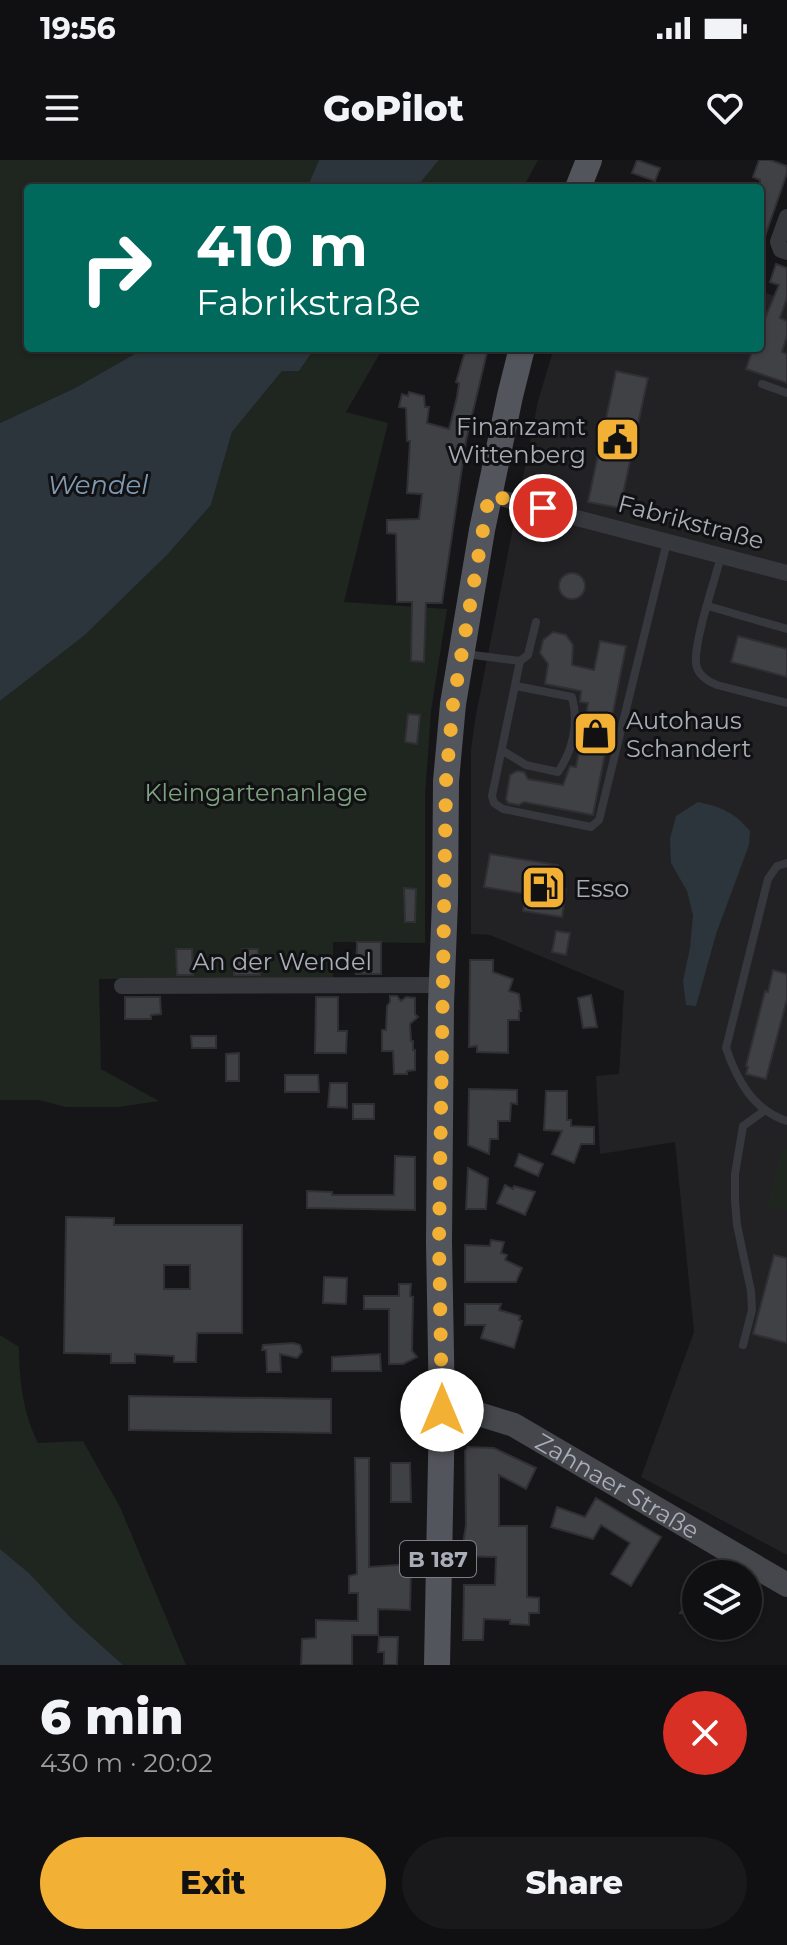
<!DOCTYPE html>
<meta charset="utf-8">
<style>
body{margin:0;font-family:Montserrat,sans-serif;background:#19191b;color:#f1f3f6;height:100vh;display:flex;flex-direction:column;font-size:30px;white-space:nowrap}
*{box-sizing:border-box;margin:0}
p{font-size:26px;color:#9c9d9f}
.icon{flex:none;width:44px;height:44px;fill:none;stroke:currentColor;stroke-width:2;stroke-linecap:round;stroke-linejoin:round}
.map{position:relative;height:1505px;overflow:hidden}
.side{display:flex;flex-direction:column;background:#101012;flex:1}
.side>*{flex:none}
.top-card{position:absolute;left:24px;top:24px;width:740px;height:168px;border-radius:8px;box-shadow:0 2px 6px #0004,0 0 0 2px #303032;background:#00695c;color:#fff;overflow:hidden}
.controls{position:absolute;left:682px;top:1400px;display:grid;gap:16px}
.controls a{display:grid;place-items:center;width:80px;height:80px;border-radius:50%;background:#101012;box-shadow:0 2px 6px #0004,0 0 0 2px #303032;font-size:40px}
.pin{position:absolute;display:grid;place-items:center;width:68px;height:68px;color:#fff;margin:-34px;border:4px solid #fff;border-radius:50%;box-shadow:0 2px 8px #0007}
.me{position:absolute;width:88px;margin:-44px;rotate:0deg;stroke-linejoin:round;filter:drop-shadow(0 0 6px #0008)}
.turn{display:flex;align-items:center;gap:28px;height:168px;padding:0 40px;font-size:36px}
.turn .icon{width:104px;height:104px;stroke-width:2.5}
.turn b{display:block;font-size:56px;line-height:68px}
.round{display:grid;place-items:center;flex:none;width:84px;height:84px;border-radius:42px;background:#19191b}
.overview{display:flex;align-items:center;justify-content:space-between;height:136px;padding:0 40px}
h1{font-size:48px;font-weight:800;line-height:60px}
.cta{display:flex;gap:16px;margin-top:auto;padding:16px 40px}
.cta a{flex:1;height:92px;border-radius:48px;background:#f2b134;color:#111;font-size:32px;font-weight:800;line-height:92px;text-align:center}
.cta a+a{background:#19191b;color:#f1f3f6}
.status{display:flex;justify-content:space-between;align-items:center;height:56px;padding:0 40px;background:#101012;direction:ltr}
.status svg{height:22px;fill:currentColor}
header{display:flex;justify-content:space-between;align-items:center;height:104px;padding:0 40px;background:#101012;font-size:36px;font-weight:800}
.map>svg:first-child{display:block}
</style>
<div class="status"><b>19:56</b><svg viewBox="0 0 49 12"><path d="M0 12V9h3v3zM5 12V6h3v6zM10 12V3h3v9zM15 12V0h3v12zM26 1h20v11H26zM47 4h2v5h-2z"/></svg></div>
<header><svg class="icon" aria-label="menu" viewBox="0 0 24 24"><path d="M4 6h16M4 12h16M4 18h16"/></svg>GoPilot<svg class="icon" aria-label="heart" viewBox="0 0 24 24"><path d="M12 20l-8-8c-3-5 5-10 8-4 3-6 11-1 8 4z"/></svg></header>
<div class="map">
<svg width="787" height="1505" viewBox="0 0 787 1505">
<rect width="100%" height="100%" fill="#161618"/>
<path fill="#222225" d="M760,131l27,9v1255l-146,-78 53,-145 -19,-190 -75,12 -4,-78 23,-2 5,-83 -134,-56 -19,-1v-184l4,-30 63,-319 16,-53h206z"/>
<path fill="#1e261f" d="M0,0h319l-12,28h-279v160h117l-70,40 -75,35z
M439,0h99l-15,28h-107z
M315,188h68l-37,64 42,11 -44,179 103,7 -16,102 -6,85v147l-92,-1v36l-234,1 2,90 58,32 -40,6h-53l-27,-7h-39v-399l85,-66 83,-81 43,-49 21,-73 50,-61h17z
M782,987l5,1v63l-20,-5z
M0,1175l19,12c0,34 4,66 19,96l45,-2 37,66 66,158h-63l-51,-46 -43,-46 -29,-24z"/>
<path fill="#2c353c" d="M319,0h120l-23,28h-109z
M145,188h170l-16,23h-17l-50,61 -21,73 -43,49 -83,81 -85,66v-278l75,-35z
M698,642c24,5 37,11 52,29l-1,14 -33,89 -20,72 -10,-1 -3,-24 7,-33 3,-33 -6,-24 -16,-28 -1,-24 6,-23z
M0,1389l29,24 43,46 51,46h-123z"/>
<path fill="#404145" stroke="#303034" stroke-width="2" fill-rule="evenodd" d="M637,0l23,8 -5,13 -23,-8z
M759,0h11l17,6v7l-25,72h-2v-65l-7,-3z
M776,104l11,4v30l-7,20 7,3v15l-5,16 5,2v29l-41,-14 7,-21h7v-18l19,-45 -9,-3z
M466,188h22l-22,93 -24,162h-16l-2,59 -13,-1 1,-59h-15l-1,-68 -9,-1v-13l32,-1 3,-25 -15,-1 3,-52h-3l-1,-33 -7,-1 3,-13 6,2 1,-4 15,4 1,11h4l-2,16 22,6 8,-32 2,-14 -3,-1z
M616,211l32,7 -28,130 -32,-6 12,-57 -3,-1 4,-17 3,1z
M559 426a13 13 0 1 1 26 0a13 13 0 1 1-26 0Z
M553,472l13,3 7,10 -1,20 22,5 6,-29 26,5 -33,169 -69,-13 -5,3 -11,-2 -2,-4 4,-24 7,-4 7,1 4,7 35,6 7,-19 6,1 12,-64 -8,-1 1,-11 -36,-7 3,-20 -8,-11 3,-13z
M738,476l49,13v28l-56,-15z
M408,554l12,1 -3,29 -12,-2z
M490,694l68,11 -3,22 11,2 -4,28 -39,-6 3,-17 -42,-7z
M404,728l12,1 -1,33h-10z
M556,771l14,2 -4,22 -14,-3z
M357,782h24v32h-25z
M176,789h16l1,26h-16z
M242,789h16l2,26h-26v-15h8z
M470,800h23v12l20,7 -4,12 10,3 2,17h-2v9h-11v33l-31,-1v-6l-8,1z
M773,810l14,4v25l-21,80 -20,-5 2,-7 -2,-1 19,-75 3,1z
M591,835l6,32 -14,1 -5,-30z
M390,836h7l4,5 5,-4 9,1v16l3,3 -8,7 1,17h2v9h2v20l-8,1v3h-13l-1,-23h-11v-21h4l1,-24 3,-4z
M125,837h35l1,17 -10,1v4h-26z
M316,837h22v34h9l-1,22h-31z
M191,876h25v12h-24z
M239,893v28h-13v-27z
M285,915h33l1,17h-34z
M330,923h17v25l-19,-1z
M469,929l48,1v14l-6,-1 -1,18h-12v18h-8l-1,15 -21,-9z
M546,931h21v29h4v6l23,1v17h-13l-7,19 -22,-9 10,-23 -18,-1z
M353,944h21v15h-21z
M519,994l24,10 -5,12 -23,-10z
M395,996l20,1v53l-108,-2v-17l25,1v3h62z
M468,1008l20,10 -2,31h-20z
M505,1025l8,4 1,-3 21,6 -10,23 -28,-12z
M66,1057l48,1v7h128v108h-45l-1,29h-22v-6l-39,-2v9h-24v-9l-47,-1zM164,1105h26v24h-26z
M491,1080l13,2 -3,11 6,2 -2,5 17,8 -6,14h-51v-37l25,1z
M774,1095l13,3v85l-34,-9z
M324,1117l23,1 -1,26 -23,-1z
M399,1124h12l-1,12 3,1 -1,54 5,6 -14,7h-14v-55h-25v-13h35z
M465,1144h36l-2,6 21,6 -1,4 3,1 -8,27 -33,-10 4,-13h-20z
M293,1183l7,2 2,7 -5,6 -17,-4 1,18h-14l-1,-22h-4l1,-5z
M380,1194l1,17h-49v-14z
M129,1236l202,3v34l-202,-3z
M468,1287l26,1 42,20 -10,21 -27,-14v51h28v71l12,1v15h-10v12l-19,-1v-4l-26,-1 -1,21h-20l1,-55h31l1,-28 -35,-1 5,-31 -1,-74z
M355,1298h14v109l42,-3 -1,46 -32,-1v26h-26v30h-51l1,-26 14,-1v-18l42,1v-28h-9v-17l8,-2z
M391,1303h19l1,39h-20z
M596,1338l65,39 -30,49 -20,-12 19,-31 -29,-18 -8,14 -42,-12 6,-20 28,10z
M696,1429v25l-16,-1z
M379,1477h19l-1,28h-13v-13h-6z"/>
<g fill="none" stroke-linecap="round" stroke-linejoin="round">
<path stroke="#37383d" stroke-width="8" d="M762,224l25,9
M721,396c-6,24 -27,84 -25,107 1,11 11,18 21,22l70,18
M708,446l79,23
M536,462l-8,33 -8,6 -28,135 2,7 9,6 88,18 8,-7 68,-278
M466,494l54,7
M503,591l23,14 32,7c15,-22 21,-49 14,-75l-56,-11
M787,703l-10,3 -9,13 -42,169c11,32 27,62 61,73
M743,1185l9,-35 -1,-19 -14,-66 -2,-24v-27l8,-48 21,-15"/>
<path stroke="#37383d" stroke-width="16" d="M787,57l-9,25 3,8 6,2
M489,335l298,78
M122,826l320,-1"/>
<path stroke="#45474d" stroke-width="24" id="s1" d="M442,1250l30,2 42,13 273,160"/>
<path stroke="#53555c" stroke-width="26" d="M578,28l11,-28
M437,1505l5,-255 -3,-168 2,-238 4,-103 1,-120 7,-77 29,-174 28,-134 12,-48"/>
</g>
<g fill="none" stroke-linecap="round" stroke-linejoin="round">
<path stroke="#f2b134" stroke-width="14" stroke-dasharray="0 25.2" d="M442,1250l-3,-168 7,-461 7,-77 36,-209 54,13"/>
</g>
<defs>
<symbol id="civic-square" viewBox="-11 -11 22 22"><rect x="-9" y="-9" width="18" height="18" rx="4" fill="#f2b134" stroke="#111113"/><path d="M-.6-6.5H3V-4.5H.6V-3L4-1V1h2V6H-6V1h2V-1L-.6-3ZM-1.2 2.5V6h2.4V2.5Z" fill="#111"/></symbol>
<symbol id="shop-square" viewBox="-11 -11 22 22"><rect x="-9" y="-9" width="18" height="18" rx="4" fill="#f2b134" stroke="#111113"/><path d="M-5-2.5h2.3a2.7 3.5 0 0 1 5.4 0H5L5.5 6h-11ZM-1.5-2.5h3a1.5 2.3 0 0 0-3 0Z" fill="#111"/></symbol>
<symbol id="fuel-square" viewBox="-11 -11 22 22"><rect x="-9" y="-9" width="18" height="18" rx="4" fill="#f2b134" stroke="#111113"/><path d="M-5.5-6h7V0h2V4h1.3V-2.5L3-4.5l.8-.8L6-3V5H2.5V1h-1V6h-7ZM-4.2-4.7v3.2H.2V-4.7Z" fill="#111"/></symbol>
</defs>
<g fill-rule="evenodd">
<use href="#civic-square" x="592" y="254" width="51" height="51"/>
<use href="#shop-square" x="570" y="548" width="51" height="51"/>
<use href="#fuel-square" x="518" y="702" width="51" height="51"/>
</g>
<g text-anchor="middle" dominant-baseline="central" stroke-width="6" stroke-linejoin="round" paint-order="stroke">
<rect fill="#111113" stroke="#7b7e86" stroke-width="2" x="400" y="1381" width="76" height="36" rx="6"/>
<g font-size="22" font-weight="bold" fill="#a8adb8">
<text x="438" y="1399">B 187</text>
</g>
<g font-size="24" fill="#a8adb8" stroke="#111113" text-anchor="start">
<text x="586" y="266" text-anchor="end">Finanzamt<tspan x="586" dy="28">Wittenberg</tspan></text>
<text x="626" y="560">Autohaus<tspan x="626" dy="28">Schandert</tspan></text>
<text x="575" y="728">Esso</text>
</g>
<g font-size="24" fill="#a8adb8" stroke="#111113">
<text transform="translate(691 362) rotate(15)">Fabrikstraße</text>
<text x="282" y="801">An der Wendel</text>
<text stroke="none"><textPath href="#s1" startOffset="194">Zahnaer Straße</textPath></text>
</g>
<g font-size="24" fill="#7fa381" stroke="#111113">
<text x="256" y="632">Kleingartenanlage</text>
</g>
<g font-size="26" font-style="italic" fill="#7f9bb3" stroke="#111113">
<text x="98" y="325">Wendel</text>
</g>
</g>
</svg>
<div class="controls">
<a><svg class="icon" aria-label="layers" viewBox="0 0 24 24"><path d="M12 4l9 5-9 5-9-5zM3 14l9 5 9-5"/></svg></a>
</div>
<div class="pin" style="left:543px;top:348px;background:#d93025"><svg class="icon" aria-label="arrive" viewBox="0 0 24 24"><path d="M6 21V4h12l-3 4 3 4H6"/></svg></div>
<svg class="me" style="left:442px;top:1250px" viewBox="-20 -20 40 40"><circle r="19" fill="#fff"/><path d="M0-13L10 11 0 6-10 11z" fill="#f2b134"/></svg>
<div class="top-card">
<div class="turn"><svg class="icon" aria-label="right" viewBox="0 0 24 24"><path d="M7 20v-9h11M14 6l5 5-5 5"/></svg><div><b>410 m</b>Fabrikstraße</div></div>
</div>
</div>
<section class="side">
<div class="overview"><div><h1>6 min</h1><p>430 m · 20:02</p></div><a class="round" style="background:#d93025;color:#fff"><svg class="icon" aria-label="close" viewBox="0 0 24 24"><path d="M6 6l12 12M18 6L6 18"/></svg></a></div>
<div class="cta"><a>Exit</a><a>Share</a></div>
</section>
